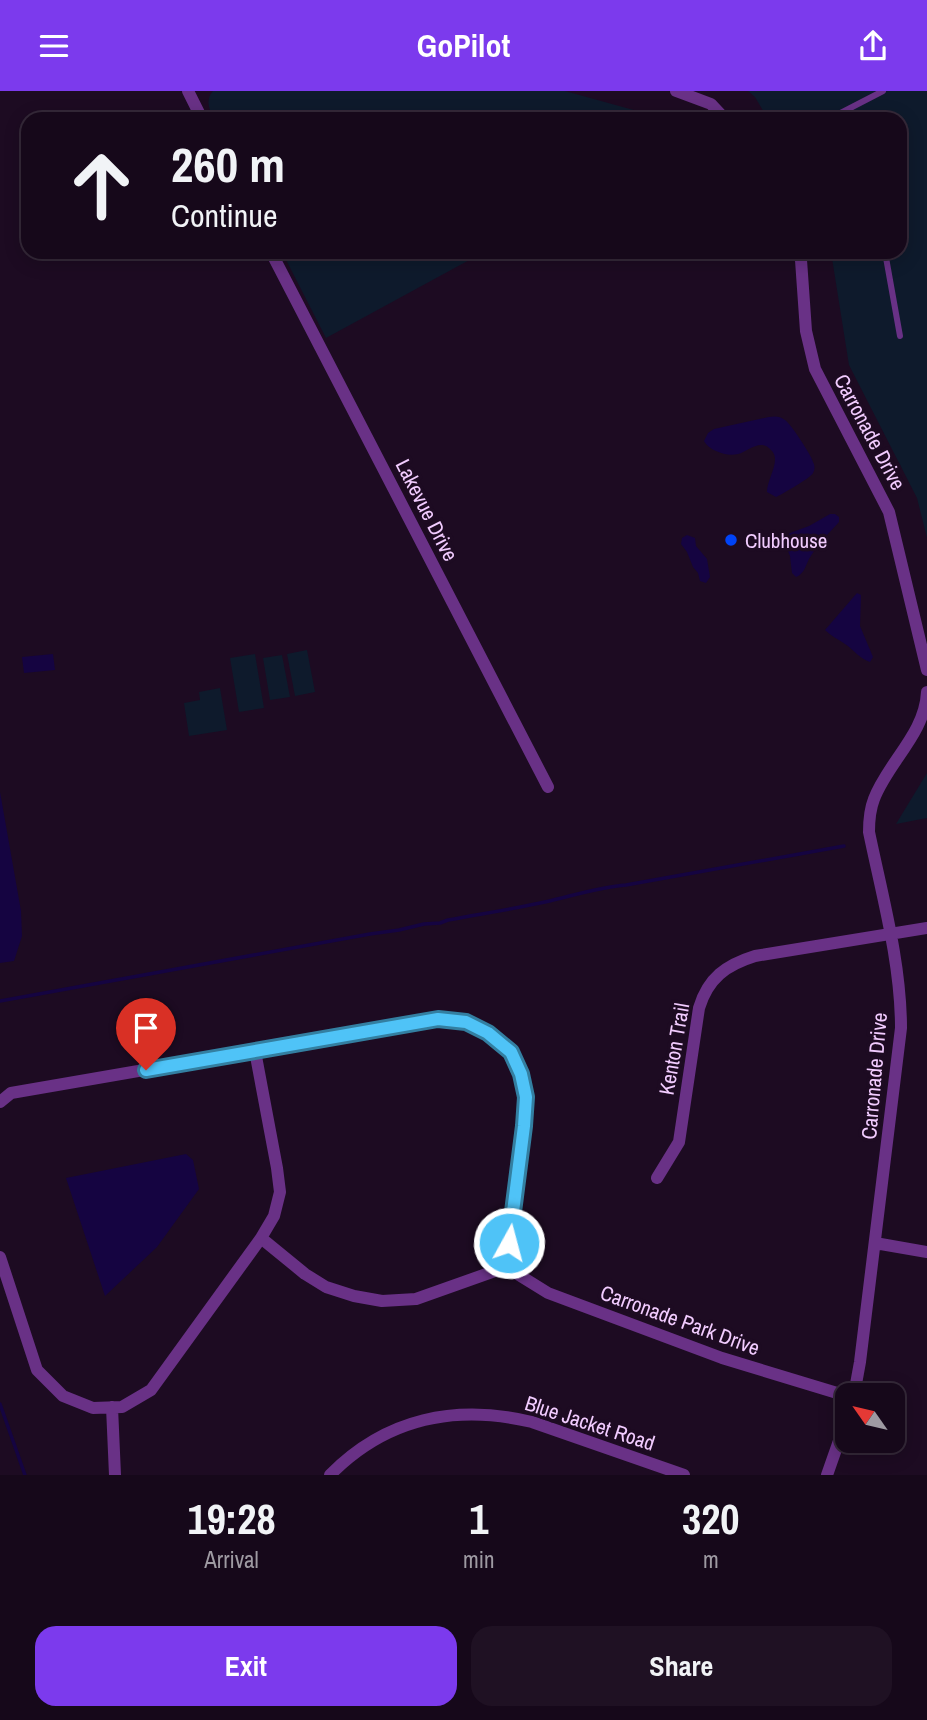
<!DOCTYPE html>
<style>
body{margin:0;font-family:"Archivo Narrow",sans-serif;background:#1f1123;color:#f1f3f6;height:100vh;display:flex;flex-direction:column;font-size:26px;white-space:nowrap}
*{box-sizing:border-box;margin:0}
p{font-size:23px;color:#9e9aa2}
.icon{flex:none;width:38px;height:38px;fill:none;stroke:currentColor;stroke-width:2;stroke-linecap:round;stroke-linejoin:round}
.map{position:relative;height:1384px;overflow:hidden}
.drawer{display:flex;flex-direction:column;background:#16081a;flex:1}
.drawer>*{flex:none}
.guide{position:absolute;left:21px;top:21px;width:886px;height:147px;border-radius:21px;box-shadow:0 4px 18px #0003,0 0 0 2px #352939;background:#16081a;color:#f1f3f6;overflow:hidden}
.needle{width:46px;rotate:304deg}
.buttons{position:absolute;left:835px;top:1292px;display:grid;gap:14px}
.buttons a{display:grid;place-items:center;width:70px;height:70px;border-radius:14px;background:#16081a;box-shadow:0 4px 18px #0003,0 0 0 2px #352939;font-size:35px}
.pin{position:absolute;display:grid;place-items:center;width:60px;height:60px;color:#fff;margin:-72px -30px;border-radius:50% 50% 50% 0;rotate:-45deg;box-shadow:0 0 7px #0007}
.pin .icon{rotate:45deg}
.me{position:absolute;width:77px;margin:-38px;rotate:7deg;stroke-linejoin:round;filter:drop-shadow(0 0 5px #0008)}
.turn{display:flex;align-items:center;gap:24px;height:147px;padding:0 35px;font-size:32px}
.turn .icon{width:91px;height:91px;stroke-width:2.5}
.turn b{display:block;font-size:49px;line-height:60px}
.eta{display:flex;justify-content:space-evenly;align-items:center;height:119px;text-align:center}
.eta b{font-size:42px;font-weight:700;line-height:49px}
.action{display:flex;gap:14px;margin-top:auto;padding:14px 35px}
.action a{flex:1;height:80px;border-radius:21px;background:#7c3aed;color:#fff;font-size:28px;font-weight:700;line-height:80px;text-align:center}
.action a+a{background:#1f1123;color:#f1f3f6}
header{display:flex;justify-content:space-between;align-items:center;height:91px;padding:0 35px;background:#7c3aed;color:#fff;font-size:32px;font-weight:700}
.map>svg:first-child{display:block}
</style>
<header><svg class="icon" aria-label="menu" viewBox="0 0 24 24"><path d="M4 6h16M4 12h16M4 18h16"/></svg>GoPilot<svg class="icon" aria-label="share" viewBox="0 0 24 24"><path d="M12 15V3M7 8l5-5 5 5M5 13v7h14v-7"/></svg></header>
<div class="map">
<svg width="927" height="1384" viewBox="0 0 927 1384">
<rect width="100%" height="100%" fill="#1d0b22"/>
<path fill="#0e1a2c" d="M213,0h352l101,28h-452c-5,-10 -9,-19 -1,-28z
M748,0h179v447l-10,-40 -68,-133 -18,-113h69v-133h-132l-13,-22z
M282,161h202l-158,86z
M307,559l8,42 -20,4 -8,-42z
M255,563l9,54 -25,4 -9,-54z
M282,564l8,42 -20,3 -7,-42z
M220,597l7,42 -38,6 -5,-33 16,-3 -1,-8z
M927,682v45l-31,6z"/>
<path fill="#150441" d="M769,326c6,-1 11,-1 16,3 6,4 26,35 28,42 2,4 2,7 0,11 -1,4 -32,22 -37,24l-9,-5c0,-13 14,-31 5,-41 -11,-14 -23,0 -34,3 -8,2 -15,0 -22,-3 -6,-3 -9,-5 -12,-10l4,-8 6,-4z
M830,423h5l4,3v5c-11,12 -22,23 -30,37 -4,8 -5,15 -13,18l-4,-4 -2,-17 -5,-12 1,-8 4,-3 19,-7z
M687,444l8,3 1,8 11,13 3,18 -4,6 -6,-2 -2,-8 -5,-6 -6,-15 -6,-8 1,-6z
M857,502l4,2 -1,31 13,31 -3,5c-10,-3 -16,-12 -25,-18 -7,-5 -14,-8 -20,-14z
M53,563l2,16 -31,3 -2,-16z
M0,701l21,119 1,25 -8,25 -14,2z
M186,1063l7,6 6,29 -42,58 -52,49 -39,-118z"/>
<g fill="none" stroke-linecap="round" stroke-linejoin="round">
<path stroke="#150441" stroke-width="3.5" d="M0,910l370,-67 29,-4 25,-6 16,-1 8,-3c32,-6 65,-11 97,-18 27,-6 54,-15 81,-17l218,-39
M0,1313l25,71"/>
<path stroke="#693186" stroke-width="6" d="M829,28l54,-28
M885,161l15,84"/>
<path stroke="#693186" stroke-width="12" d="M188,0l14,28
M676,0l35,13 14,15
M271,161l277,535
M797,161l4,8 5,71 9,38 74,143 38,158
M0,1011l11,-9 427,-74 27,3 23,11 23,19 10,22 5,23 -2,29 -18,141
M657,1087l22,-36 20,-134c9,-30 27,-43 56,-52l172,-28
M261,1147l44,36 21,13 28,9 28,5 34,-2 90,-32
M875,1152l52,9
M0,1166l37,113 26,26 30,12 29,-1 29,-17 110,-152 13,-22 6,-24 -3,-24 -22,-117
M506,1176l42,26 174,65 125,38
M854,1304l6,-33 41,-334c0,-65 -19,-133 -32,-196 0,-11 1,-23 5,-33 14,-37 51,-65 53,-107
M112,1316l3,68
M330,1384c56,-57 126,-71 202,-53l152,53
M827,1384l20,-57"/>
</g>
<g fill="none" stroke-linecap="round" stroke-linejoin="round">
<defs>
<path id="route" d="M146,979l292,-51 28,3 22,11 23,19 10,22 5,23 -2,29 -15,117"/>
</defs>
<use href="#route" stroke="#337fa1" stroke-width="18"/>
<use href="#route" stroke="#4fc3f7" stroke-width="12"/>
</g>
<circle fill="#0043f7" stroke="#1d0b22" stroke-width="2.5" cx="731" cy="449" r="7"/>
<g text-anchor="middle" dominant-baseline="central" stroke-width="7" stroke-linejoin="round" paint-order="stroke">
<g font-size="21" fill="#f2ccff" stroke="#1d0b22">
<text transform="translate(870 341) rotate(62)">Carronade Drive</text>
<text transform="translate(427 419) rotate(63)">Lakevue Drive</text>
<text transform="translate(674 958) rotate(-80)">Kenton Trail</text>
<text transform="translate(874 985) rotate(-85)">Carronade Drive</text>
<text transform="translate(680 1229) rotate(20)">Carronade Park Drive</text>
<text transform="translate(590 1332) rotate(18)">Blue Jacket Road</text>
</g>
<g font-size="21" fill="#f2ccff" stroke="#1d0b22" text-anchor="start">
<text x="745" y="449">Clubhouse</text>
</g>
</g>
</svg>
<div class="buttons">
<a><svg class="needle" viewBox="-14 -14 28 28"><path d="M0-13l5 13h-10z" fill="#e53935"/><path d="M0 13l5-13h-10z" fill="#9e9aa2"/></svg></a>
</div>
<div class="pin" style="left:146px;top:979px;background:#d93025"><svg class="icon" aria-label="arrive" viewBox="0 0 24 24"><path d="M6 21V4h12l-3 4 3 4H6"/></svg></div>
<svg class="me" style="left:509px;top:1152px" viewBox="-20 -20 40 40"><circle r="17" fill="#4fc3f7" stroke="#fff" stroke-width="3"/><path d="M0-11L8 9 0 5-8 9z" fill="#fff"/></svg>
<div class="guide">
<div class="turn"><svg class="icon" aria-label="ahead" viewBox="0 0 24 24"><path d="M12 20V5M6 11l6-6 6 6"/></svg><div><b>260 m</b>Continue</div></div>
</div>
</div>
<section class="drawer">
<div class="eta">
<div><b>19:28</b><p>Arrival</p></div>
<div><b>1</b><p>min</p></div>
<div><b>320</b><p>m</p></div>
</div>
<div class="action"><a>Exit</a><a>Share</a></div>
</section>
